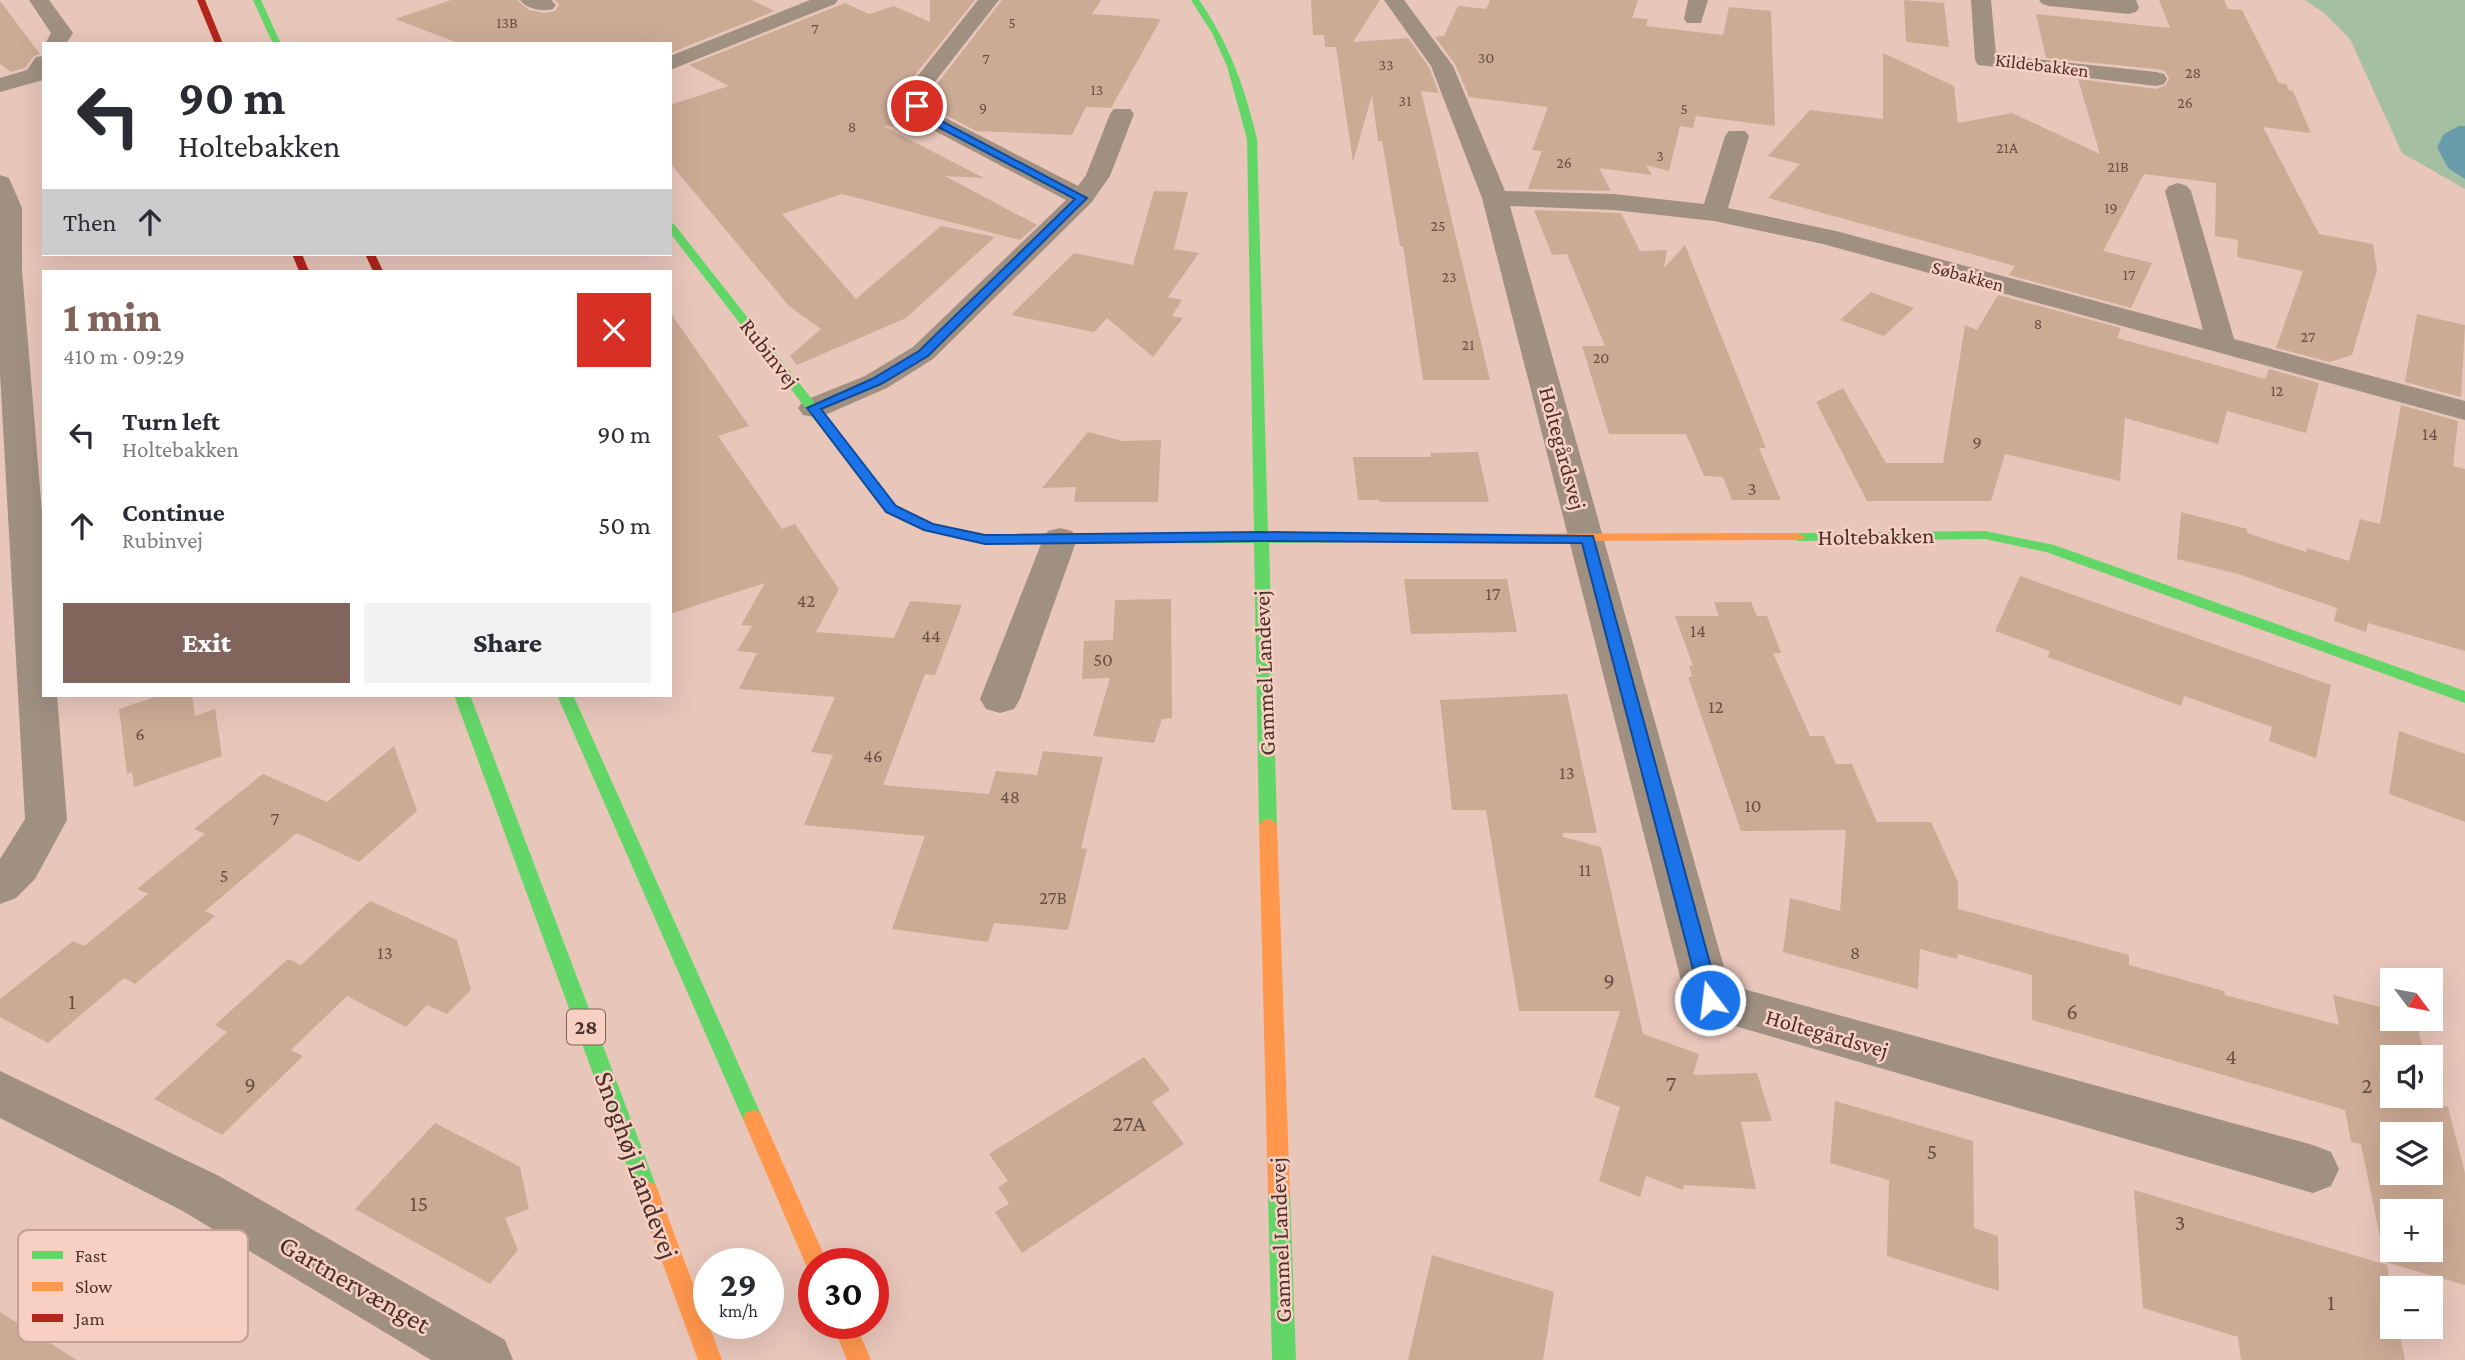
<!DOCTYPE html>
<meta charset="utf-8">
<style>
body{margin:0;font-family:"Crimson Pro",serif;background:#f2f2f3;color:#2b2b33;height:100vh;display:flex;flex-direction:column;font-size:26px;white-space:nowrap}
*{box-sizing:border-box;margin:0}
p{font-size:23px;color:#7c7c81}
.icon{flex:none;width:38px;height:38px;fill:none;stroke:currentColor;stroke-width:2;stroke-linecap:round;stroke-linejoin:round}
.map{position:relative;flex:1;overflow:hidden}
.sheet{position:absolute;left:42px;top:270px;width:630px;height:427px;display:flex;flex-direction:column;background:#fff;border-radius:0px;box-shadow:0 7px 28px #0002}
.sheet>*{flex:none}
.banner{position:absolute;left:42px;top:42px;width:630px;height:214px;border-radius:0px;box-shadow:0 7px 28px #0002;background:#fff;color:#2b2b33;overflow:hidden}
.needle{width:46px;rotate:122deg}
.controls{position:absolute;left:2380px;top:968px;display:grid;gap:14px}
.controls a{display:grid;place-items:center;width:63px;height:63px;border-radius:0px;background:#fff;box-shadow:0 7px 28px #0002;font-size:35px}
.speed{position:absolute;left:693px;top:1248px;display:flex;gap:14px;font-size:35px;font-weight:700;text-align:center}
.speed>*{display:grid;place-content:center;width:91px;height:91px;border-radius:50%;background:#fff;box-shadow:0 7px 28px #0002;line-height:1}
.speed small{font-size:18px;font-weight:400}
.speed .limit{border:10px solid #d22;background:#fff;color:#111}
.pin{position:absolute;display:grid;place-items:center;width:60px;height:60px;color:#fff;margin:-30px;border:4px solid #fff;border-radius:50%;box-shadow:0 2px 7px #0007}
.me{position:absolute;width:77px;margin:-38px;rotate:345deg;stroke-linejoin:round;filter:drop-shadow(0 0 5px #0008)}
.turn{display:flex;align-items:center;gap:24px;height:147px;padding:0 21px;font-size:32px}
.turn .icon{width:91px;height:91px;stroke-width:2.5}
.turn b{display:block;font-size:49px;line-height:60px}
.then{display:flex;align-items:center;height:66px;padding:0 21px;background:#0003;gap:14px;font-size:26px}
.round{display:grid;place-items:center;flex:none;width:74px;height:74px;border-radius:0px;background:#f2f2f3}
.summary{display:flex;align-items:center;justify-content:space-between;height:119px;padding:0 21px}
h1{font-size:42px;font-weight:800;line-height:52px;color:#81655c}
.primary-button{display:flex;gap:14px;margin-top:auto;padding:14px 21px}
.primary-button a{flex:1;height:80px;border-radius:0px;background:#81655c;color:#fff;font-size:28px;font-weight:800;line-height:80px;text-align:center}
.primary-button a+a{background:#f2f2f3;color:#2b2b33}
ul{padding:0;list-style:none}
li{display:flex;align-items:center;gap:21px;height:91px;padding:0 21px}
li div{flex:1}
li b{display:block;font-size:26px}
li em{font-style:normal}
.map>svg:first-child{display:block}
</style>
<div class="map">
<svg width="2465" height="1360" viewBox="0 0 2465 1360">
<rect width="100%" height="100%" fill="#e8c6ba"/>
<path fill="#a5bfa3" d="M2305,0h160v189l-63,-36 -52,-114 -26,-26z"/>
<path fill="#699dab" d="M2459,126h6v53l-17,-11 -11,-21 7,-13z"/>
<path fill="#ccab95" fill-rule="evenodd" d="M451,0h66l12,10 15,3 11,-2 4,-6 -4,-5h197l23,11 -105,42v-9h-209l-66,-25z
M930,0h45l-72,90 1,18 12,16 8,4 -41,-2 101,52 -39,-2 92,49 -17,15 -178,-46 -60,20 74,85 85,-73 54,11 -89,81 -109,47 -7,-9 31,-27 -32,-23 -119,-143v-58l59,-19 -40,-21 156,-62 24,11 25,-8 36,16z
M1002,0h99l-9,14 69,5 -50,89 -25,-1 -14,28 -96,-4 -40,-21 -5,-6 -1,-11z
M1311,0h69l-27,42 55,-4 21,29 10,26 -18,-2 69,289h-67l-20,-134h-3l-18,-105h-4l-6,-46 -19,67 -17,-115h-11l-1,-12h-11z
M1490,0h148l-6,18 16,1 -2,7 77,9 6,-28 42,4 4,115 -79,-10 -3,12 -13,-2 -11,45 -23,-6 6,10 -53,-7 12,23 -83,-2 14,-38 -10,-1 16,-43 -79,-10 -14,-33 -20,-27 9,-1 14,-30 28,3z
M1904,0l40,3 5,44 -43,-5z
M2159,0h65l4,9 14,1 37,73 7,1 3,6 4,1 18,42 -48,-6 56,107 54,10 4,26 -25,85 -22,7 -54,-14 27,-77 -66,-14 1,-17 -23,-4 1,-53 -72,-9 -41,77 49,12 -21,45 -122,-33 6,-9 -247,-68 32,-34 -32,-8 42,-46 73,9v-66l71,33 4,37 54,-10 88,41 -22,-75 78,10 10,-4 3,-7 -4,-7 -9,-2 -110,-11 -10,-44 134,14z
M0,1l40,53 -6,2 -9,12 -14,4 -11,-8z
M1154,191l34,1 -14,57 25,4 -31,44 14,3 -10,16 11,2 -30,39 -46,-39 -13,14 -83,-17 63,-62 59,12z
M1534,210l87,3 19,38 27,-1 -3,18 21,-23 81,203h-7l22,52h-49l-9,-23 -19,-1 -18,-42h-77l-27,-88h23l-38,-92 -15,1z
M1871,292l43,16 -30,28 -44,-16z
M1998,295l123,33 -4,10 99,27 49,14 4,-10 50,14 -13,50 -79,-22 -9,33 -93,-26 -5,63 -115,-27 -14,47h-124l-51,-99 27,-14 43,75h57l22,-138 12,5z
M670,312l79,114 -31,10 64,93 13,-5 44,65 -23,43 78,6 16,-37 52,4 -27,70 -10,-1 -42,111 106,9 7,-23 41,4 6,-24 60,6 -22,91 6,1 -19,81 -74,-7 -6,19 -96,-13 33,-93 -121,-11 29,-70 -22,-3 24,-55 -96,-8 18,-36 -20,-2 15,-25 -11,-1 24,-42 -95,31z
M2417,314l48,11 -4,72 -56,-15z
M2401,405l57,16 -5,45 12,3v182l-97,-28 -2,9 -32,-11 3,-13 -99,-34 -61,-15 4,-47 66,17v4l59,19 1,-4 42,13 11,-42 20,5z
M1088,432l35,9 38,-1 -3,62h-84l2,-15 -34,1z
M1478,452l11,50h-110v-2h-21l-5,-43h78l-1,-4z
M2020,576l311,109 -15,73 -47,-17 3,-14 -88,-31 -3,10 -133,-49 2,-6 -55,-20z
M1404,579h103l10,53 -106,2z
M1171,599l1,119 -10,1 -8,24 -61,-7 17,-58 -28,1 2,-38 29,-1 2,-40z
M1714,602h37l6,14h10l14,37h-8l37,83h14l12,28h15v-2l26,60h54l27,60v27l171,46v10l95,26 1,4 114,30 -6,-30 59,15v8h23l10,39h-33v39h39v-16l6,24 11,3 17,66v112l-80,-23 -24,-118 -10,-2 -6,-32 -313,-90v-45l-74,-21 -1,5 -37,-10 -2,40 -135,-37 7,-54 50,13 6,-81 -105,1 -53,-154h4l-3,-11h4l-18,-50h44zM2392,1134h39v38h-39zM2392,1211h39v39h-39z
M1567,694l30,139h-34v4l38,10 42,187 56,20 -6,21 64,-2 15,48 -31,1 15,67 -72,-4 -1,5 -37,-14 -6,21 -41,-16 21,-74 -26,-10 26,-86h-101l-33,-201h-34l-12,-110z
M161,695h31l3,21 20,-7 7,47 -88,31 -2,-15 -5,2 -8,-65z
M2399,731l66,23v68l-76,-28z
M394,746l23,65 -58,51 -62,-29 -92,78 10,5 -80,68 -11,-6 -76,65 -48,-26v-18l73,-58 11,5 64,-52 -11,-5 68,-55 -11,-5 69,-55 64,28z
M370,901l87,39 14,50 -24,24 -20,-9 -21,22 -59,-31 -56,54 12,6 -81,79 -68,-36 73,-67 -12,-7 73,-66 13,6z
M1144,1057l26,33 -18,12 32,42 -162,109 -27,-41 14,-8 -11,-17 10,-6 -19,-27z
M1835,1101l138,40 1,87 24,8 1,55 -112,-35 2,-76 -59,-17z
M435,1123l85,44 9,42 -24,9 13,32 -28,34 -135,-75z
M2134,1190l253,75 5,30v31h6l7,34h-164l-3,-23 -95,-29z
M1432,1255l122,37 -11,68h-135z
M0,1312l77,48h-77z"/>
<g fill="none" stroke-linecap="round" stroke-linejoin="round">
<path fill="#9f9082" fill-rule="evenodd" d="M29,0h20l24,33 -7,11h-21l6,-11z
M520,0h31l5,5 -3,4c-10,3 -27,0 -33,-9z
M810,0h28l-3,4 -165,66v-14z
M978,0h21l-72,92 1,13 6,7 144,74 8,-11 24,-61 4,-5h16l4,5 -24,62 -19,27 -158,156 -46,29 -62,27 -11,2 -11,-2 -5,-7 5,-7 62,-25 48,-29 153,-147 -148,-78 -12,-16 -1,-14z
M1384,0h20l49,66 52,125 109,3 90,10 21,-68 4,-5h16l4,5 -21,72 108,23 367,99 -38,-139 4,-5 9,-3 9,3 4,5 43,148 231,62v19l-642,-176 -109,-23 -100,-11 -104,-4 219,779 584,160 18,7 8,17 -8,17 -18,7 -620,-179 -7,-14 -204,-802 -51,-132z
M1688,0h20l-7,23h-14l-3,-4z
M1971,0h20l5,55 160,17 8,2 3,5 -3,5 -8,2 -178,-21 -3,-5z
M2039,0h97l3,8 -3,4 -7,2 -80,-8 -7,-2z
M44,56l-1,24 -43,12v-14l27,-8 9,-13z
M0,175l9,3 13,30v62l22,267v158h13l10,125 -32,59 -19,19 -16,6v-45l25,-40 -25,-446z
M1060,528l12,3 5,8 -57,160 -6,10 -14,4 -14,-4 -6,-10 63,-160 5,-8z
M0,1071l219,105 286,164 8,20h-82l-250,-150 -181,-92z"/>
<path fill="#63d668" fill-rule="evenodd" d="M253,0h8l20,44h-8z
M1191,0h8c30,43 46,88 58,139l11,395h100l7,4 -7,4 -99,1 8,283 -3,5h-12l-3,-5 -5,-283 -269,1 -61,-14 -38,-18 -216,-279v-10l4,1 222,282 37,18 52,12 269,-2 -7,-395 -20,-73 -15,-33z
M1985,531l69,14 411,146v12l-419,-151 -61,-13 -187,2 -7,-4 7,-4z
M454,695h16l188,496 -3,7 -8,3 -8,-3 -3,-7z
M557,695h16l190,424 -3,7 -7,2 -7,-2z
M1279,1184l8,3 3,7 6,166h-24l-4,-166 3,-7z"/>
<path fill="#ff974d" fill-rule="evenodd" d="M1798,533l7,4 -2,3 -435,2 -7,-4 7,-4z
M1268,819l6,2 3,5 13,368 -3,7 -8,3 -8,-3 -3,-7 -9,-368 3,-5z
M753,1110l7,2 68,152h-14v10l-5,-2 -66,-153 3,-7z
M647,1181l8,3 3,7 64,169h-24l-62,-169 3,-7z
M832,1323h23l16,37h-24z"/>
<path fill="#b3261e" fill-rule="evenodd" d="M197,0h8l18,44h-8z
M292,254h10l7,17h-10z
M365,254h10l8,17h-10z"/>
</g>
<path fill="#1a73e8" stroke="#114b97" stroke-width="2" d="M914,104h6l10,11 157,83 -159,158 -47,28 -60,25 75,97 37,18 52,11 275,-3 333,4 127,464 -3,6 -7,3 -7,-3 -2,-6 -119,-457 -322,-2 -275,3 -61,-14 -38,-18 -79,-104 65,-29 47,-28 156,-152 -152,-80 -11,-13z"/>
<g text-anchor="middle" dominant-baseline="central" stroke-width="5" stroke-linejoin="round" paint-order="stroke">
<g font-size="16" fill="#6a5044">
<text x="507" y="22">13B</text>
<text x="1012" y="22">5</text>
<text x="815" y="28">7</text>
<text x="1486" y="57">30</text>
<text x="986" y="58">7</text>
<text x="1386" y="64">33</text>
<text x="2193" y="72">28</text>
<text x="1097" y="89">13</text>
<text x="1405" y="100">31</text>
<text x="2185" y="102">26</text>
<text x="983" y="107">9</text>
<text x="1684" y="108">5</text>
<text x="852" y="126">8</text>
<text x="2007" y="147">21A</text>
<text x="1660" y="155">3</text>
<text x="1564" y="162">26</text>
<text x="2118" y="166">21B</text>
<text x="2111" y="207">19</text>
<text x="1438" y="225">25</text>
<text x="2129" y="274">17</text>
<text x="1449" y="276">23</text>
<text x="2038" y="323">8</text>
<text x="2308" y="336">27</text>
<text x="1468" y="344">21</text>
<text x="1601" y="357">20</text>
<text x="2277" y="390">12</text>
</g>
<g font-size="19" fill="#4a3129" stroke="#f7d0c3">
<text transform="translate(2042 65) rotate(7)">Kildebakken</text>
<text transform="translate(1968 276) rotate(15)">Søbakken</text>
</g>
<g font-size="19" fill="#6a5044">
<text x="2430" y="433">14</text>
<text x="1977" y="442">9</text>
<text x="1752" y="488">3</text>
<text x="1493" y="593">17</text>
<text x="806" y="600">42</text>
<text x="1698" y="630">14</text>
<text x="931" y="635">44</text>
<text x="1103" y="659">50</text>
<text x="1716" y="706">12</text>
<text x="140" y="733">6</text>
<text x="873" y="755">46</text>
<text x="1567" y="772">13</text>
<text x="1010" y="796">48</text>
<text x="1753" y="805">10</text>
<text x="275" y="818">7</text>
<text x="1585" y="869">11</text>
<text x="224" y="875">5</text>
<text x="1053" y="897">27B</text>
<text x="385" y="952">13</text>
<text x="1855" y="952">8</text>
</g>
<rect fill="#f7d0c3" stroke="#7e6157" stroke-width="2" x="567" y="1009.5" width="38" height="35" rx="5"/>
<g font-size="21" font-weight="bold" fill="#4a3129">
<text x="586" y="1027">28</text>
</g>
<g font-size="23" fill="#4a3129" stroke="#f7d0c3">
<text transform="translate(770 353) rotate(52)">Rubinvej</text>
<text transform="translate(1563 448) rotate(75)">Holtegårdsvej</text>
<text transform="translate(1876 536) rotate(-1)">Holtebakken</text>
<text transform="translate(1264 673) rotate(-92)">Gammel Landevej</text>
<text transform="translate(1827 1033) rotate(16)">Holtegårdsvej</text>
<text transform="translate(1280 1240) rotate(-92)">Gammel Landevej</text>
</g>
<g font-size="23" fill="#6a5044">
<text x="1609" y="980">9</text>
<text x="72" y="1001">1</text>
<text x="2072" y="1011">6</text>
<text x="2231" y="1056">4</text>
<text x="1671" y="1083">7</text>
<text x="250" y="1084">9</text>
<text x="2367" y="1085">2</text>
<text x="1129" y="1123">27A</text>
<text x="1932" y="1151">5</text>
<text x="419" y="1203">15</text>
<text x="2180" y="1222">3</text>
<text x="2331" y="1302">1</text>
</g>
<g font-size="28" fill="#4a3129" stroke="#f7d0c3">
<text transform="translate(637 1165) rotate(70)">Snoghøj Landevej</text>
<text transform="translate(355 1284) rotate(30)">Gartnervænget</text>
</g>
</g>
<rect x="18" y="1230" width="230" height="112" rx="10" fill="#f7d0c3" stroke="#c3a095" stroke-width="2"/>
<rect x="32" y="1251" width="31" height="8" fill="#63d668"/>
<rect x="32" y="1282" width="31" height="9" fill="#ff974d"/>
<rect x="32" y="1314" width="31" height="8" fill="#b3261e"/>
<g font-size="19" fill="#4a3129">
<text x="75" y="1262">Fast</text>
<text x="75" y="1293">Slow</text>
<text x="75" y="1325">Jam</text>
</g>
</svg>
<div class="controls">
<a><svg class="needle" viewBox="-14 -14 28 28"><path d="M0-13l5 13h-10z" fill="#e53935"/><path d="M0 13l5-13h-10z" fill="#7c7c81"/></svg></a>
<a><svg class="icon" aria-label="sound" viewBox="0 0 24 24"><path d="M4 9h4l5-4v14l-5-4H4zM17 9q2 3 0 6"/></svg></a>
<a><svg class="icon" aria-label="layers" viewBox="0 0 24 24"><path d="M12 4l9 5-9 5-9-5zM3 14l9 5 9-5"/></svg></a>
<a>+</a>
<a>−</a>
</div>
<div class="speed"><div>29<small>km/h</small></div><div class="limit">30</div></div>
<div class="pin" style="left:917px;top:106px;background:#d93025"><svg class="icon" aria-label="arrive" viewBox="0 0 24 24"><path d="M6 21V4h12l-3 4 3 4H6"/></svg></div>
<svg class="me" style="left:1710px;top:1000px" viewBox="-20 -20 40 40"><circle r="17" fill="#1a73e8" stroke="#fff" stroke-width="3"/><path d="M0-11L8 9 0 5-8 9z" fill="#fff"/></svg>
<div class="banner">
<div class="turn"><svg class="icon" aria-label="left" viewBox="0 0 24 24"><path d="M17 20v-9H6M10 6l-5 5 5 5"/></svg><div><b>90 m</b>Holtebakken</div></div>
<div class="then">Then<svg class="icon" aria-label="ahead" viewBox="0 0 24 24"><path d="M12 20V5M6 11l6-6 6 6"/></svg></div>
</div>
<section class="sheet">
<div class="summary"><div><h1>1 min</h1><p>410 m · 09:29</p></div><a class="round" style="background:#d93025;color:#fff"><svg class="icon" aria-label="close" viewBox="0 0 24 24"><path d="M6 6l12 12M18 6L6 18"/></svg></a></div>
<ul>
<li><svg class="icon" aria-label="left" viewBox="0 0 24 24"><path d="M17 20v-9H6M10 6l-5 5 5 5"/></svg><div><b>Turn left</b><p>Holtebakken</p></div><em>90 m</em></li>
<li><svg class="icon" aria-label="ahead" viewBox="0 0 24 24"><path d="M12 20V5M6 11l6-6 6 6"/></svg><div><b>Continue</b><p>Rubinvej</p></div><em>50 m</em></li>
</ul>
<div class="primary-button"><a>Exit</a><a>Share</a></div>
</section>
</div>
